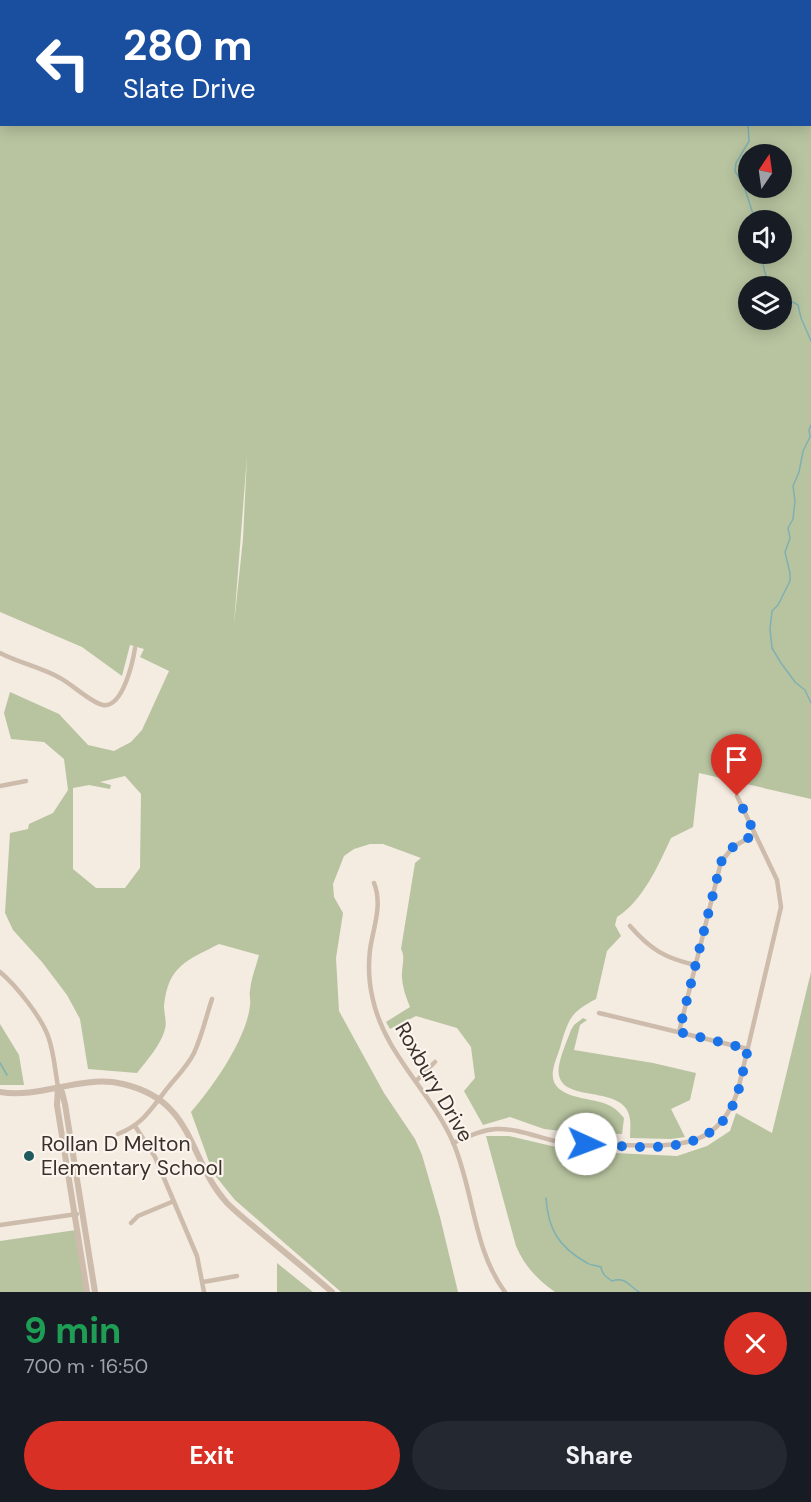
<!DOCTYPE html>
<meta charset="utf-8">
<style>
body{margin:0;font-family:"DM Sans",sans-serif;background:#242831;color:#f1f3f6;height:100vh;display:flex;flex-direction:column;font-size:22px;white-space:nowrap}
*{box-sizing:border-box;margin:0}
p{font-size:20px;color:#9ea1a6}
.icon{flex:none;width:33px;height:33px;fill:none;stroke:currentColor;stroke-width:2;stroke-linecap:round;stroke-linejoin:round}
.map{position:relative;height:1292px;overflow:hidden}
.panel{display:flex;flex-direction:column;background:#171b24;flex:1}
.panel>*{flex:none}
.banner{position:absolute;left:0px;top:0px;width:812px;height:126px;box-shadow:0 3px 15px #0003;background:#1a4fa0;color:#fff;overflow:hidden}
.needle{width:39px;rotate:13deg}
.fabs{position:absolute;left:738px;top:144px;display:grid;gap:12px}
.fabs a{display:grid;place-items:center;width:54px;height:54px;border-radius:50%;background:#171b24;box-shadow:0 3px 15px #0003;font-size:30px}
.pin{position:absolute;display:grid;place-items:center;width:51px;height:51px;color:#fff;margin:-62px -26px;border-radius:50% 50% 50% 0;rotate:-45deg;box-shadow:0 0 6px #0007}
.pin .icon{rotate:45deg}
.me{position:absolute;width:66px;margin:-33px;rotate:92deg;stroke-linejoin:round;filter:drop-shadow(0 0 4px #0008)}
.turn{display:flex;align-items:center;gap:21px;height:126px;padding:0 24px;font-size:27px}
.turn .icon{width:78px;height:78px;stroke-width:2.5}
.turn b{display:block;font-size:42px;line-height:51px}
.round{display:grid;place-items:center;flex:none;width:63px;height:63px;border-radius:32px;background:#242831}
.overview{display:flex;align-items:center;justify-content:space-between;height:102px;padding:0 24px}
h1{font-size:36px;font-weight:700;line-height:45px;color:#1e9e55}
.primary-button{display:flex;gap:12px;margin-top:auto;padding:12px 24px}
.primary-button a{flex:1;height:69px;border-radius:36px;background:#d93025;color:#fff;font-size:24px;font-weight:700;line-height:69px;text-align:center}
.primary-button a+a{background:#242831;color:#f1f3f6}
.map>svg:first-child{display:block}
</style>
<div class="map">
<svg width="811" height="1292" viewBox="0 0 811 1292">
<rect width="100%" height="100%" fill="#f4ebe1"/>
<path fill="#b8c4a0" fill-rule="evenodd" d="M0,0h811v799l-112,-26 -6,54 -22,11c-12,26 -28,63 -54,79l-2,8 6,11 -14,15 -11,48c-25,13 -27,19 -35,45 -2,9 -7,18 -8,27 -4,28 36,26 53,33 8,3 12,7 18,14l-2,16 -44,-1 -34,-4 -34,-12 -27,8 -19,-34 11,-13 -4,-31 -14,-19 -41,-12 -26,13 -4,-7 24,-15c-4,-10 -7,-18 -8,-29 -1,-10 4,-21 -1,-29l14,-86 6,-5 -38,-14h-13l-16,5 -10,7 -11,28 1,13 9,16 -7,45 3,53 45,82 31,46 7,16 18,62 18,75h-117l-106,-92 -22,-27 -22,-61c22,-25 56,-74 59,-107 1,-5 -1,-9 0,-14 1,-13 6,-24 9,-36l-40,-11c-33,17 -51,22 -55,62 0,8 3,16 1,23 -4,16 -18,31 -28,44l-49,-4 -8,-50 -13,-24 -25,-33 -29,-32 -8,-17 5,-80 18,-4 1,-5 24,-11 15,-23 -4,-31 -20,-17 -33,-3 -7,-26 6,-21 49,22 29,31 26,6 17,-9 11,-12 27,-59 -29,-14 4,-8 -14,-4 -8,31 -40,-29 -82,-35zM2,2h808v122h-808zM748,154h34v34h-34zM748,220h34v34h-34zM748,286h34v34h-34zM247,456l-4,83 -9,85zM125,776l16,18 -1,74 -15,20h-29l-23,-19v-81l16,-3 21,4 1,-4 -11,-3z
M811,972v320h-256c-18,-13 -30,-25 -39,-46l-30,-110h23l64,15 104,5 30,-10 23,-15 6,-18 36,20z
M583,1018l4,2 -7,5 -6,25 79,13 43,10 -6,27 -19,9 14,28 -14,2 -41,-1c0,-9 2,-19 -3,-28 -14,-25 -74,-6 -68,-44 2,-12 8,-25 12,-36l3,-5z
M0,1024l19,31 5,30h-24z
M76,1230l9,62h-85v-51z
M277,1263l36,29h-36z"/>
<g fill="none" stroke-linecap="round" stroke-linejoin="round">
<path stroke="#7fb0b2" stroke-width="1.5" d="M759,2l1,-2
M748,124l1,17 -13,22 -1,8 9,15 11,34
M762,254c1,12 2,23 11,32
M782,292l7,8 9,5 3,13 10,23
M811,425l-2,5 1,7 -7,14 -4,21 -6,14 2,15 -2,18 -5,9 2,10 -5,14 5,21v8l-12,24 -6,6 -2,18 2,19 9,15 14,19 10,8 6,13
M0,1063l7,12
M546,1198c2,32 13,49 41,65 4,3 9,2 14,4 1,7 5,10 11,14 13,-5 17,5 27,11"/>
<path stroke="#cdbbac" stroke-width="4.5" d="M0,653c19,10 41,14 60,25 12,6 31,25 43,27 20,3 30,-44 32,-57
M0,786l26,-5
M374,883c9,22 -1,45 -4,67 -2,17 -1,34 3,50 12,54 58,92 80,142 21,49 20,107 52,150
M630,926c21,24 35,32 65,39
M0,972c16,13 41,45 48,64 6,16 7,34 10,51
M599,1013l149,36
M679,1032l42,-170 12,-15 22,-13
M416,1081l19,-19
M135,1126l20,31 42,99 7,36
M118,1134c24,-10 30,-21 45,-40 10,-14 23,-25 31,-41 8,-17 12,-36 18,-54
M453,1143c14,-6 28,-13 43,-14 23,-1 45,10 68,14 19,3 40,2 59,2 53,1 96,5 115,-55l43,-183 -4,-27 -40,-84
M131,1223l7,-7 36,-15
M0,1225l77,-11
M203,1282l34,-6"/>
<path stroke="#cdbbac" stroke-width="6" d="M58,1087l4,5 3,12 30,188
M58,1087l-1,18 30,187
M0,1092c41,7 81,-18 123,-8 73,17 64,75 104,119 12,12 25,22 38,33 23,19 45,37 67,56"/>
</g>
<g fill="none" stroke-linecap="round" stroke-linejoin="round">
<path stroke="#1a73e8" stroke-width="10" stroke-dasharray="0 18" d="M586,1144c49,2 120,16 146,-37 9,-18 11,-39 16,-58l-69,-17 42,-170 12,-15 22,-13 -18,-38"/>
</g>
<circle fill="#1f5a5e" stroke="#fbf5ee" stroke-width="2" cx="29" cy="1156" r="6"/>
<g text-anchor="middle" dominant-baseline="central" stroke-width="4.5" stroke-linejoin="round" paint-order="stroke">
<g font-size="21" fill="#3b302b" stroke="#fbf5ee">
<text transform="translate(434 1082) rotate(60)">Roxbury Drive</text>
</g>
<g font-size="21" fill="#3b302b" stroke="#fbf5ee" text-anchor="start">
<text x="41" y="1144">Rollan D Melton<tspan x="41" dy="24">Elementary School</tspan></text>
</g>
</g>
</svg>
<div class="fabs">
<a><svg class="needle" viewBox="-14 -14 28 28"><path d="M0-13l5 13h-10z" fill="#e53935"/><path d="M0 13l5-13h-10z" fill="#9ea1a6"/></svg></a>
<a><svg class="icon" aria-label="sound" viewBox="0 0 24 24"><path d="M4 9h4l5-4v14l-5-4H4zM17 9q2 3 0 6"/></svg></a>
<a><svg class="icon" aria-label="layers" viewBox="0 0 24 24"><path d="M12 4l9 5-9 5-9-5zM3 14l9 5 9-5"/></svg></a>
</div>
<div class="pin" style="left:737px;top:796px;background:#d93025"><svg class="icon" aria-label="arrive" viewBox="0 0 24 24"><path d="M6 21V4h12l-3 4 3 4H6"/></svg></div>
<svg class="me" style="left:586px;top:1144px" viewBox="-20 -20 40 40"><circle r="19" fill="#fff"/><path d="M0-13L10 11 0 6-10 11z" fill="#1a73e8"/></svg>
<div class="banner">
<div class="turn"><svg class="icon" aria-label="left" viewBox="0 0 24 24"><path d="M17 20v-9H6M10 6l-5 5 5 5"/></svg><div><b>280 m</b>Slate Drive</div></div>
</div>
</div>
<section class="panel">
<div class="overview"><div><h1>9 min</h1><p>700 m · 16:50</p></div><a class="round" style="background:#d93025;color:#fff"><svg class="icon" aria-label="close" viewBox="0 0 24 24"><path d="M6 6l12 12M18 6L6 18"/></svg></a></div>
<div class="primary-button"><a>Exit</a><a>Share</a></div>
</section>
